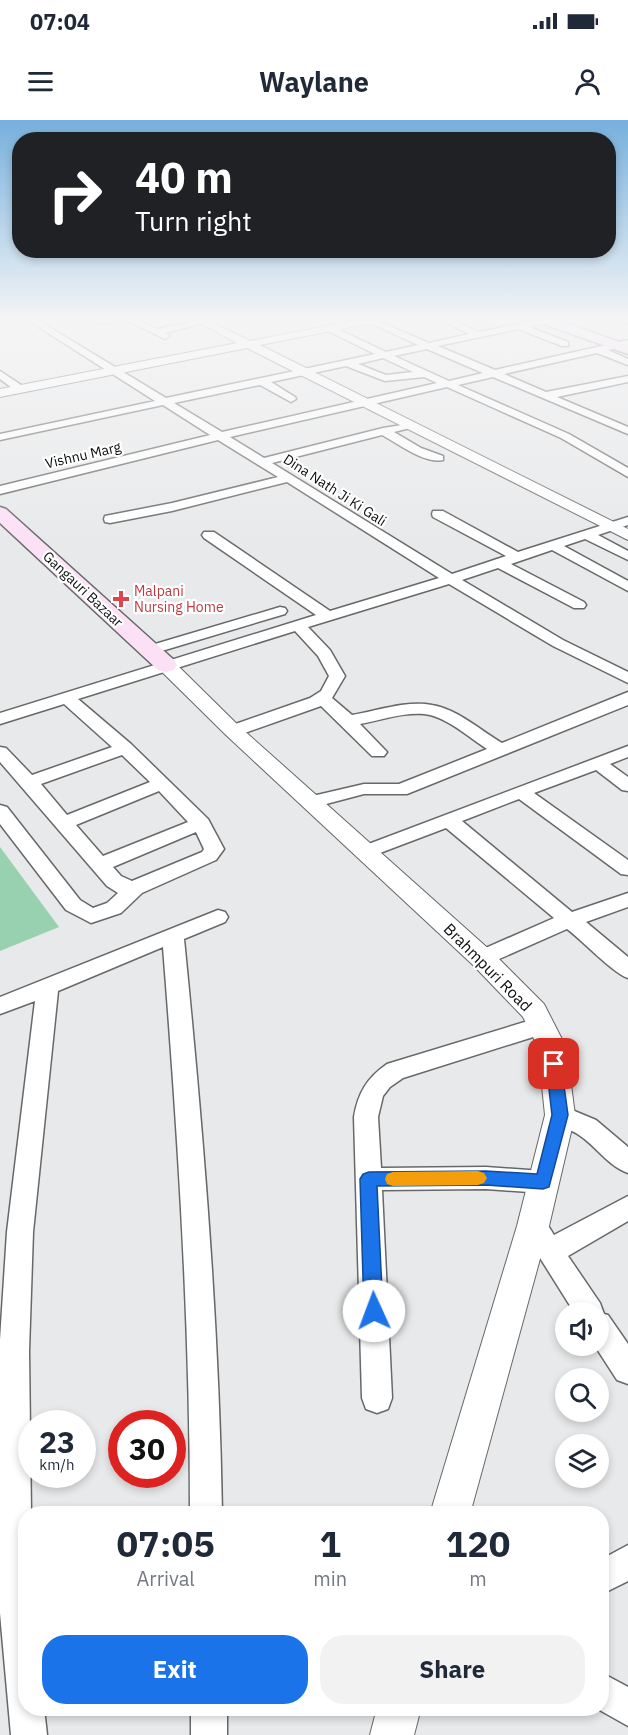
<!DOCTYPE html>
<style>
body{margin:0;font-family:"IBM Plex Sans",sans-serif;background:#f2f2f3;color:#1f2937;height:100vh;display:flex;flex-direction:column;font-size:22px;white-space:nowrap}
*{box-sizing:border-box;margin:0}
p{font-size:20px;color:#747a83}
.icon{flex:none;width:33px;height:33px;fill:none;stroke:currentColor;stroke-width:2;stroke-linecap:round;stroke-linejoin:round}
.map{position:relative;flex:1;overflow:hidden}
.side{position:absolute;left:18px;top:1386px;width:591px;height:210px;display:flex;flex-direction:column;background:#fff;border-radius:24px;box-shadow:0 3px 9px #0003}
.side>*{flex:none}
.hud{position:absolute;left:12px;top:12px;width:604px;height:126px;border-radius:24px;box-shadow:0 3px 9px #0003;background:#202124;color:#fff;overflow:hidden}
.buttons{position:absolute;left:555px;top:1182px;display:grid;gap:12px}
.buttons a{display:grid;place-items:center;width:54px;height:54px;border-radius:50%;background:#fff;box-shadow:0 3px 9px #0003;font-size:30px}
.speed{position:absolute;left:18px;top:1290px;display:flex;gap:12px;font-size:30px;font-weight:700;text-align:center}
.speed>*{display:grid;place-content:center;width:78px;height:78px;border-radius:50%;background:#fff;box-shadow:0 3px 9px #0003;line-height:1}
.speed small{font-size:15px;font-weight:400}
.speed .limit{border:9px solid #d22;background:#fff;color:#111}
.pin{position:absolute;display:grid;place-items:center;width:51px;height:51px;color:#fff;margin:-26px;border-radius:12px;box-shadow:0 3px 9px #0006}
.me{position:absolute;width:66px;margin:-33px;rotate:358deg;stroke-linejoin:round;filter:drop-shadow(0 0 4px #0008)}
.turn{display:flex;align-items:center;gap:21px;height:126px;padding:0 24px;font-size:27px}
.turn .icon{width:78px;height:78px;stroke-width:2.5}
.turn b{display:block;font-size:42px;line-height:51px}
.eta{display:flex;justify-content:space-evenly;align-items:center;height:102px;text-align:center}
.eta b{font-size:36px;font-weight:700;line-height:42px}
.action{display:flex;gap:12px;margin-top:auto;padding:12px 24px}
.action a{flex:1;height:69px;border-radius:24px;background:#1a73e8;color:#fff;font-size:24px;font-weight:700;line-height:69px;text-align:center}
.action a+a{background:#f2f2f3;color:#1f2937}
.status{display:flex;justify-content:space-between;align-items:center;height:42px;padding:0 30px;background:#fff;direction:ltr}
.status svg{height:16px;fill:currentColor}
header{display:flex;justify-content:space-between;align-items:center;height:78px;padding:0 24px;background:#fff;font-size:27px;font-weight:700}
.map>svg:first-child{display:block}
</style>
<div class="status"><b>07:04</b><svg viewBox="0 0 49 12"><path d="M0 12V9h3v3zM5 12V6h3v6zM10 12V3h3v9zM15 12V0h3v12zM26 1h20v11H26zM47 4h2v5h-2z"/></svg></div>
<header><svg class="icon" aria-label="menu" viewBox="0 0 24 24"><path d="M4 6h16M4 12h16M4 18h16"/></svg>Waylane<svg class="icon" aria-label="person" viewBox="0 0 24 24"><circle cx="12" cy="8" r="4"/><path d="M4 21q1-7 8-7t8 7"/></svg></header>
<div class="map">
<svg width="628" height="1615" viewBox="0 0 628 1615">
<rect width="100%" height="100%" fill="#e8e9ea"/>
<path fill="#98d1af" d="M0,727l59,80 -59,24z"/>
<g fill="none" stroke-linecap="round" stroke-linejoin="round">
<defs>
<path id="minor" d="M26,199h10l130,79 209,-44 -49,-24 -2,-2 5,-3 57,27 32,-7 -56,-26h11l56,24 40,-9 -30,-15h11l29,13 63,-13h15l-1,2 -27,6 39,15v4h-6l-44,-17 -80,17 57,24 133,-30v6l-20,4 20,9v6l-31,-12 -93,21 42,18 82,-16v6l-71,15 71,30v7l-135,-57 -35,8 111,49 59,34v9l-67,-39 -114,-51 -217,50 34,21 119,-30 31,-5v4l-20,5 27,16 22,8v4c-19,4 -44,-16 -61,-25l-110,28 180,111 54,-18 -73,-39 -1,-3 1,-3h10l75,41 110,-35v8l-30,10 30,16v9l-43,-21 -21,7 64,35v10l-76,-41 -41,14 73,38 2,3 -2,3h-10l-76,-40 -36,12 101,60 65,32v11l-75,-37 -104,-62 -141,43 22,23 15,26 -13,22 20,17c24,-4 55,-15 80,-10 25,4 48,25 70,38l126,-51v13l-221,89h-43l-53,14 -7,-2 -2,-4 2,-4 60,-14h35l88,-35c-17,-11 -37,-29 -57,-34 -20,-5 -49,5 -70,9l27,28 -3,4h-12l-51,-50 -82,29h-12l-3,-4 3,-4 83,-29 11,-7 8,-15 -11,-20 -23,-25 -217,68 53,45 77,75 16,30 -8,11 -74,33 -21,20 -30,10 -25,-13 -66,-86v-19l7,2 73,93 13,8 14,-5 11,-10 -11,-7 -107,-124v-15l6,1 26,27 80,-28 -48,-43 -64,20v-11l316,-98 -112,-77 -2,-3 2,-3h10l116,79 109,-33 -152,-96 -115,29 -62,12 -5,-1 -1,-3 1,-3 67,-13 106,-26 -60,-37 -218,54v-8l210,-51 -47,-30 -163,35v-6l155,-33zM427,229l56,24 -34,8 -55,-25zM383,238l30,14 -27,3 -28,-11zM346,246l39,15 39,-4 13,6 -215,49 -48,-29 86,-18 31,17 5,-3 -1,-2 -24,-15zM122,635l28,27 -83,33 -26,-31zM159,671l29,31 -85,34 -27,-31zM196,712l8,17 -2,3 -70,29 -11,-5 -8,-9z
M87,199h35l-18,5z
M124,199h12l21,10 47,-10 5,3 -44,11 5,3 -5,3z
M275,199h11l1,1 -5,3z
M619,199h9v4l-7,-2z
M0,251l24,16v4h-8l-16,-12z
M280,487l5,1 2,3 -2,3 -130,39 -5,2 -8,-5 3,-3z
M628,626v11l-18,7 18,13v14l-6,-1 -26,-20 -62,23 94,67v15l-7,-1 -102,-75 -57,22 110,91 56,-19v14l-42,15 42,35v21c-14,-4 -46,-38 -61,-49l-77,34 -8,3 -8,-3 -3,-5 3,-5 80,-35 -108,-90 -74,28 -7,2 -7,-2 -3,-4 3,-4z
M218,790l7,2 3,5 -3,5 -41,17c19,191 35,382 38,575h-32c0,-190 -12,-378 -27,-567l-105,44 -25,241 -4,119 2,163h-5v194h18l3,27h-36l-11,-122v-273l7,-108 28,-231 -35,13v-17z
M541,897l8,3 3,6 -3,6 -146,46 -13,9 -7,9 -5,21 3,51 105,-1 57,4 9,3 4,8 -4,8 -9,3 -57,-4 -104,1 10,208 -4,11 -11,4 -11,-4 -4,-11 -8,-281c4,-24 13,-39 33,-53z
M560,985l36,15 32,27v26c-20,-7 -32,-27 -49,-38 -11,-8 -25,-8 -31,-20l3,-7z
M628,1076v25l-60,35 32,47 4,11 4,1 20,29v40l-11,-4 -22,-34h3v-34h-24l-54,-86 3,-8c19,-7 22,3 31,17z
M628,1425v36l-26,13v-35z
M602,1553l26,14v39l-32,-18h6z
M191,1588h36v27h-36z"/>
<path id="tertiary" d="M193,199h13l44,22 112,-22h20l-5,3 -117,23 368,184v11l-381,-192 -247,49v-8l237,-46z
M166,539l7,2 67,66 251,224 53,53 22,43 9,68 -26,111 -79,288h-40l87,-288 28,-111 -7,-68 -15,-30 -50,-52 -247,-230 -67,-66 -3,-4 3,-4z
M377,1588h44l-7,27h-44z"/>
<path id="secondary" d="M537,199h17l74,26v9l-90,-32z
M0,387l6,2 168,151 3,5 -3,5 -8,2 -8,-2 -158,-147z"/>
</defs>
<use href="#minor" stroke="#676869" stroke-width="3"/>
<use href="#tertiary" stroke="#676869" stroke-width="2"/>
<use href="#secondary" stroke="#676869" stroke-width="3"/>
<use href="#minor" fill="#fff" fill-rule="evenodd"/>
<use href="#tertiary" fill="#fff" fill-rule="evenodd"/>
<use href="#secondary" fill="#fce0f6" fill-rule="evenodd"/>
</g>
<linearGradient id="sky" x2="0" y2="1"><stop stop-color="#76b0dc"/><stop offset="0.47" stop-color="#f5f5f6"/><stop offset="1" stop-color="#f5f5f6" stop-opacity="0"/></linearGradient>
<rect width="628" height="425" fill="url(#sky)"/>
<path fill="#1a73e8" stroke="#114b97" stroke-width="1.5" d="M554,938l5,2 2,4 7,51 -19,72 -6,2 -57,-4 -109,1 6,125 -3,6 -6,2 -7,-2 -3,-6 -4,-132 3,-5 6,-2 117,-1 51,3 15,-59 -6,-51 2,-4z"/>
<path fill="#f59e0b" d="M478,1051l6,2 3,5 -3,5 -6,2 -85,1 -6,-2 -2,-5 2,-5 6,-2z"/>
<path fill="#e0444e" stroke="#fff" stroke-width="2" d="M118 470h6v6h6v6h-6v6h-6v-6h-6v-6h6z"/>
<g text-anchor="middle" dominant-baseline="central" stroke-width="4.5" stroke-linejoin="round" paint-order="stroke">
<g font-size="14" fill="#0c0d0d" stroke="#fff">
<text transform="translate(83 335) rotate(-13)">Vishnu Marg</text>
<text transform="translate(335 370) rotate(33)">Dina Nath Ji Ki Gali</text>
<text transform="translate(83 469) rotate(43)">Gangauri Bazaar</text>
</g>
<g font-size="14" fill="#be3a42" stroke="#fff" text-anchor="start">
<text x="134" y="471">Malpani<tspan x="134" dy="16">Nursing Home</tspan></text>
</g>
<g font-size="16" fill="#0c0d0d" stroke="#fff">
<text transform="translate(488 847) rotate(45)">Brahmpuri Road</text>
</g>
</g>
</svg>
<div class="buttons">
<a><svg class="icon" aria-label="sound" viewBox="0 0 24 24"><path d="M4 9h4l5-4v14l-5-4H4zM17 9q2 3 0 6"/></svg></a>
<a><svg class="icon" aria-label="search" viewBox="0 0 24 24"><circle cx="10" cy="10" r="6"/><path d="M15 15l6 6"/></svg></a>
<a><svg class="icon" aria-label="layers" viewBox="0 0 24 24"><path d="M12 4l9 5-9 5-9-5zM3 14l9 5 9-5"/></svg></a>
</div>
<div class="speed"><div>23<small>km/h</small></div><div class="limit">30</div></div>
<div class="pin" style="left:554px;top:944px;background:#d93025"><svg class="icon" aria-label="arrive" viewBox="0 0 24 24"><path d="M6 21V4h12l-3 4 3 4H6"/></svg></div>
<svg class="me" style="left:374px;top:1191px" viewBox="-20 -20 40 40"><circle r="19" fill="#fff"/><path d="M0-13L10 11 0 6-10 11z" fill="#1a73e8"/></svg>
<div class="hud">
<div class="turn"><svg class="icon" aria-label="right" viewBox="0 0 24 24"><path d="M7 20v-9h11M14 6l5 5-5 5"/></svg><div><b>40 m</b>Turn right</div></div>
</div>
<section class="side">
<div class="eta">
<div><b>07:05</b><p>Arrival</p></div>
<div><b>1</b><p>min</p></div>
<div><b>120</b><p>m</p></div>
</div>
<div class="action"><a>Exit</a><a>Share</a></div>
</section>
</div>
